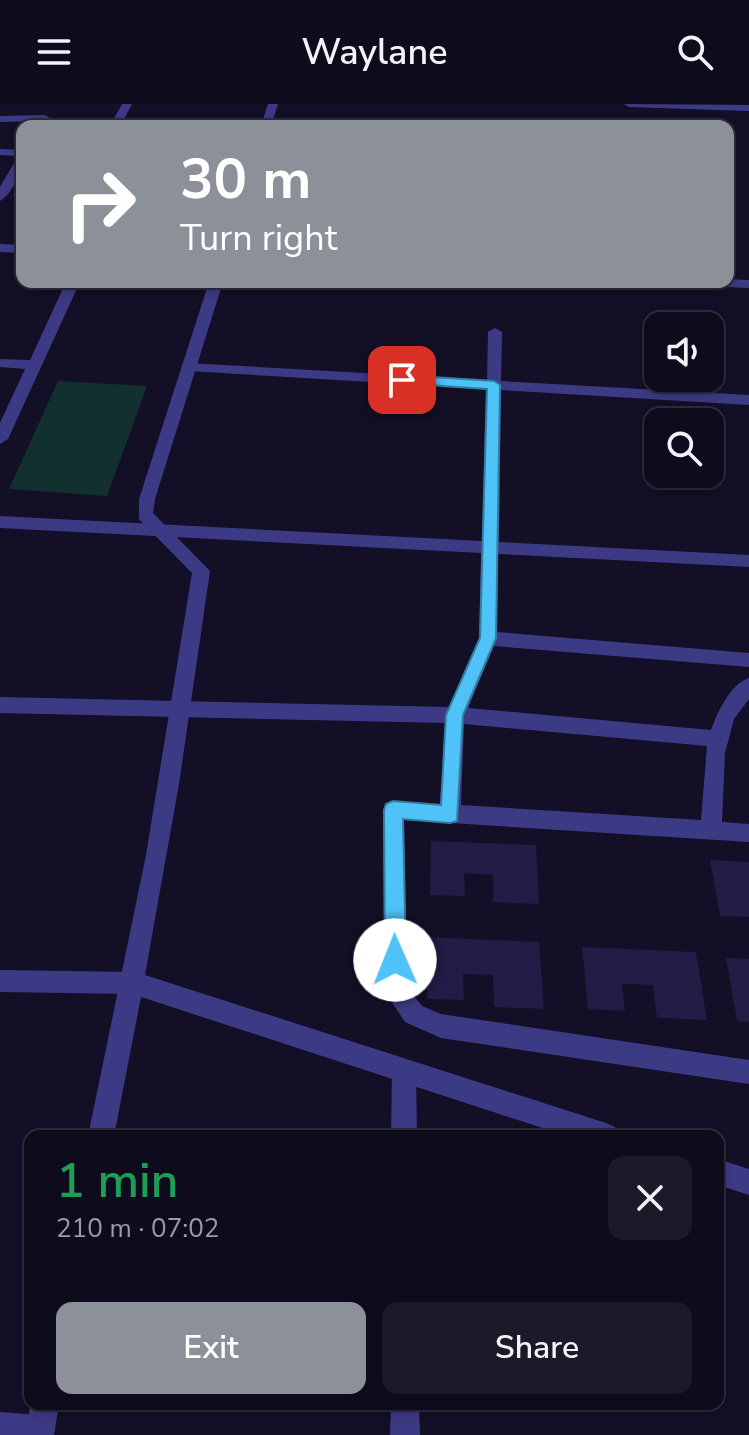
<!DOCTYPE html>
<meta charset="utf-8">
<style>
body{margin:0;font-family:"Nunito Sans",sans-serif;background:#1c1929;color:#f1f3f6;height:100vh;display:flex;flex-direction:column;font-size:30px;white-space:nowrap}
*{box-sizing:border-box;margin:0}
p{font-size:26px;color:#9b9ba3}
.icon{flex:none;width:44px;height:44px;fill:none;stroke:currentColor;stroke-width:2;stroke-linecap:round;stroke-linejoin:round}
.map{position:relative;flex:1;overflow:hidden}
.details{position:absolute;left:24px;top:1026px;width:700px;height:280px;display:flex;flex-direction:column;background:#0e0b1c;border-radius:16px;box-shadow:0 4px 12px #0003,0 0 0 2px #2e2b3b}
.details>*{flex:none}
.hud{position:absolute;left:16px;top:16px;width:718px;height:168px;border-radius:16px;box-shadow:0 4px 12px #0003,0 0 0 2px #2e2b3b;background:#8c9099;color:#fff;overflow:hidden}
.tools{position:absolute;left:644px;top:208px;display:grid;gap:16px}
.tools a{display:grid;place-items:center;width:80px;height:80px;border-radius:16px;background:#0e0b1c;box-shadow:0 4px 12px #0003,0 0 0 2px #2e2b3b;font-size:40px}
.pin{position:absolute;display:grid;place-items:center;width:68px;height:68px;color:#fff;margin:-34px;border-radius:16px;box-shadow:0 4px 12px #0006}
.me{position:absolute;width:88px;margin:-44px;rotate:359deg;stroke-linejoin:round;filter:drop-shadow(0 0 6px #0008)}
.turn{display:flex;align-items:center;gap:28px;height:168px;padding:0 32px;font-size:36px}
.turn .icon{width:104px;height:104px;stroke-width:2.5}
.turn b{display:block;font-size:56px;line-height:68px}
.round{display:grid;place-items:center;flex:none;width:84px;height:84px;border-radius:16px;background:#1c1929}
.head{display:flex;align-items:center;justify-content:space-between;height:136px;padding:0 32px}
h1{font-size:48px;font-weight:600;line-height:60px;color:#1e9e55}
.cta{display:flex;gap:16px;margin-top:auto;padding:16px 32px}
.cta a{flex:1;height:92px;border-radius:16px;background:#8c9099;color:#fff;font-size:32px;font-weight:600;line-height:92px;text-align:center}
.cta a+a{background:#1c1929;color:#f1f3f6}
header{display:flex;justify-content:space-between;align-items:center;height:104px;padding:0 32px;background:#0e0b1c;font-size:36px;font-weight:600}
.map>svg:first-child{display:block}
</style>
<header><svg class="icon" aria-label="menu" viewBox="0 0 24 24"><path d="M4 6h16M4 12h16M4 18h16"/></svg>Waylane<svg class="icon" aria-label="search" viewBox="0 0 24 24"><circle cx="10" cy="10" r="6"/><path d="M15 15l6 6"/></svg></header>
<div class="map">
<svg width="749" height="1331" viewBox="0 0 749 1331">
<rect width="100%" height="100%" fill="#130f26"/>
<path fill="#12302f" d="M58,277l89,5 -40,110 -98,-7z"/>
<path fill="#241b47" d="M431,737l105,4 3,59 -46,-2v-27l-29,-2 1,23 -35,-1z
M710,756l39,2v55l-29,-1z
M427,833l112,5 5,67 -50,-2 -1,-32 -30,-1 1,26 -37,-1z
M582,843l114,5 11,68 -50,-2 -4,-33 -31,-1 3,27 -37,-2z
M726,854l23,1v63l-12,-1z"/>
<g fill="none" stroke-linecap="round" stroke-linejoin="round">
<path fill="#3d3a85" fill-rule="evenodd" d="M122,0h10l-12,22h-10z
M624,0l125,1v6l-120,-4z
M0,12l45,-1 5,3 -5,3 -45,1z
M0,45l22,1c0,18 -6,41 -22,51v-14l18,-31 -18,-1z
M0,140l22,1v8l-22,-1z
M66,178h14l-72,157 -8,5v-21l25,-54 -25,-2v-8l30,1z
M495,224l7,4 -1,49 248,14v10l-248,-15 -2,152 250,13v12l-251,-13 -1,78 252,21v14l-255,-21 -26,62 243,22c7,-18 18,-45 38,-52v21l-15,20 -9,34 -3,69 27,2v18l-345,-22 3,167 15,19 19,8 308,46v24l-308,-46 -36,-16 -21,-32 -1,-180 3,-6 7,-3 47,3 5,-81 -445,-10v-16l449,10 30,-69 2,-85 -481,-25v-12l482,25 4,-152 -298,-18 -7,-4 7,-4 299,17 1,-48zM464,620l243,22 -6,74 -240,-15z
M0,866l133,2 8,3 3,8 -3,8 -8,3 -133,-2z
M404,955l9,3 3,9 1,65h-26l1,-65 3,-9z
M391,1300h28l1,31h-30z
M0,1308l40,3 10,5 5,10 -2,5h-53z"/>
<path fill="#3d3a85" fill-rule="evenodd" d="M268,0h10l-7,22h-10z
M728,175l21,1v8l-46,-2 -7,-4h32z
M209,178h14l-68,217 -2,14 57,58 -31,213 -34,191 461,148 9,4 4,9h-52l-426,-139 -27,139h-26l58,-281 46,-282 -53,-54v-20z
M718,1055l31,10v26l-31,-10z
M31,1300h28l-5,31h-30z"/>
</g>
<path fill="#4fc3f7" stroke="#337fa1" stroke-width="2" d="M402,271l92,6 6,4 -4,253 -33,77 -6,106 -7,2 -47,-4 3,141 -4,7 -7,3 -7,-3 -3,-7 -1,-150 2,-6 7,-3 48,4 5,-90 34,-77 7,-249 -90,-6v-6z"/>
</svg>
<div class="tools">
<a><svg class="icon" aria-label="sound" viewBox="0 0 24 24"><path d="M4 9h4l5-4v14l-5-4H4zM17 9q2 3 0 6"/></svg></a>
<a><svg class="icon" aria-label="search" viewBox="0 0 24 24"><circle cx="10" cy="10" r="6"/><path d="M15 15l6 6"/></svg></a>
</div>
<div class="pin" style="left:402px;top:276px;background:#d93025"><svg class="icon" aria-label="arrive" viewBox="0 0 24 24"><path d="M6 21V4h12l-3 4 3 4H6"/></svg></div>
<svg class="me" style="left:395px;top:856px" viewBox="-20 -20 40 40"><circle r="19" fill="#fff"/><path d="M0-13L10 11 0 6-10 11z" fill="#4fc3f7"/></svg>
<div class="hud">
<div class="turn"><svg class="icon" aria-label="right" viewBox="0 0 24 24"><path d="M7 20v-9h11M14 6l5 5-5 5"/></svg><div><b>30 m</b>Turn right</div></div>
</div>
<section class="details">
<div class="head"><div><h1>1 min</h1><p>210 m · 07:02</p></div><a class="round"><svg class="icon" aria-label="close" viewBox="0 0 24 24"><path d="M6 6l12 12M18 6L6 18"/></svg></a></div>
<div class="cta"><a>Exit</a><a>Share</a></div>
</section>
</div>
